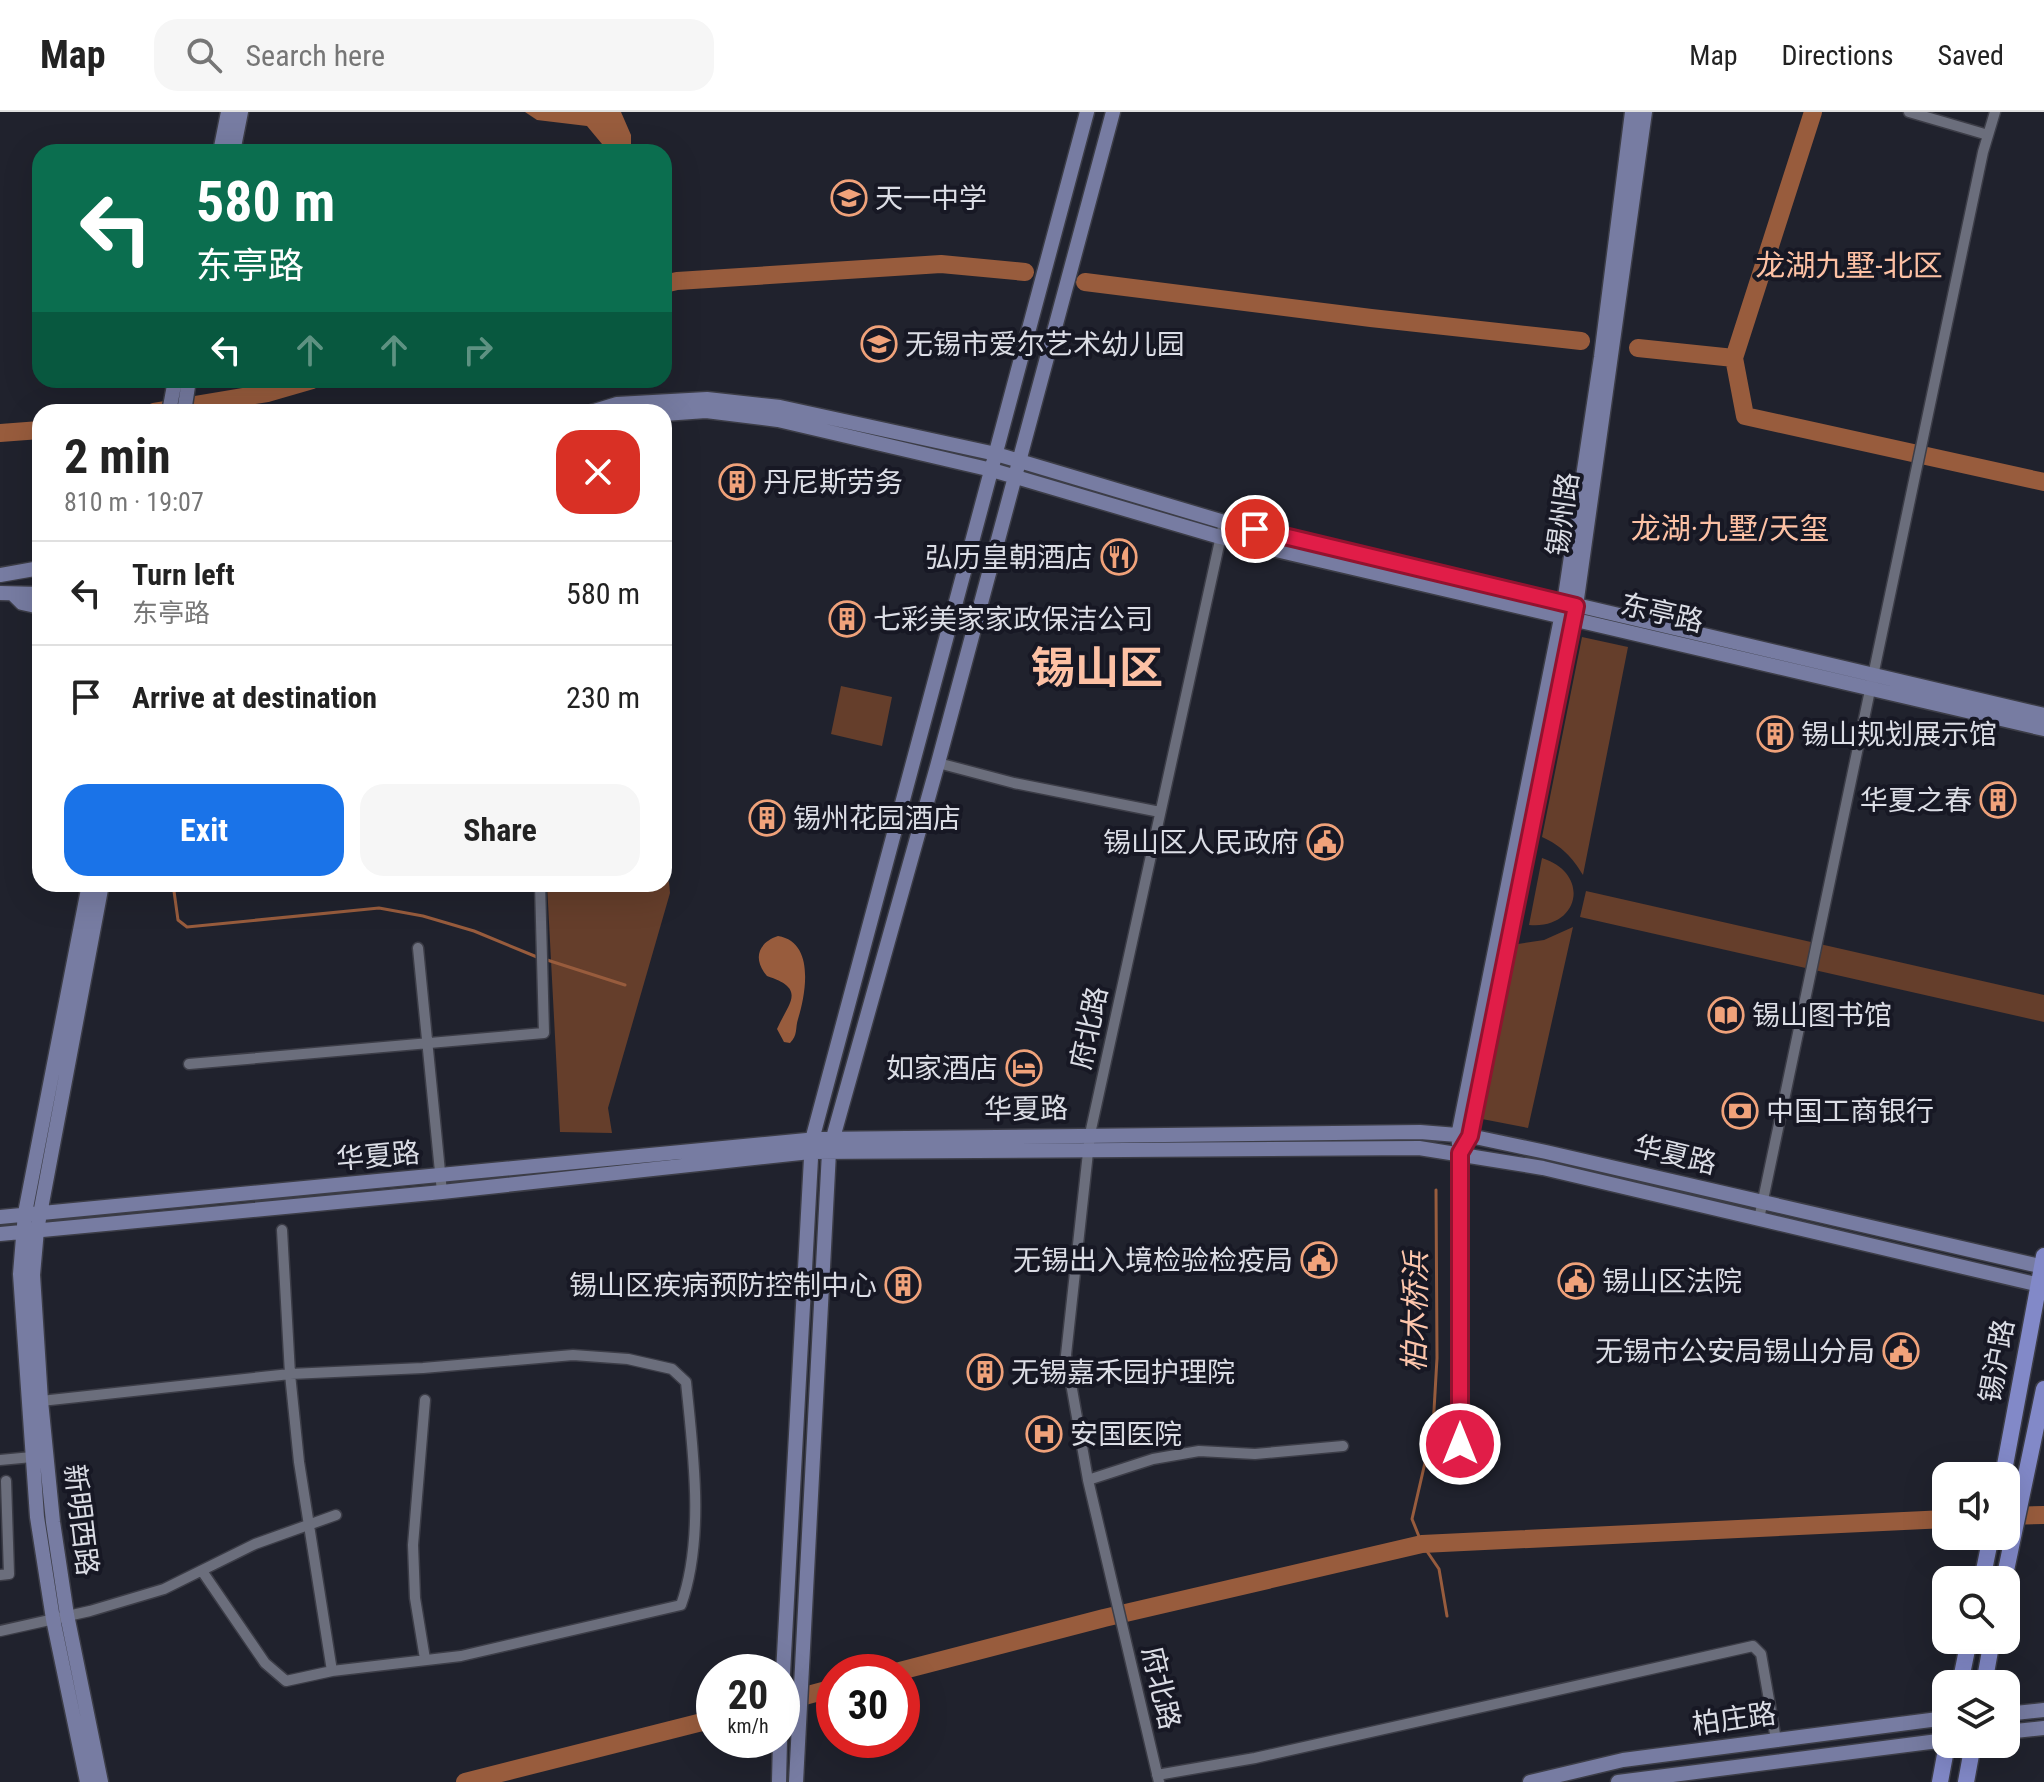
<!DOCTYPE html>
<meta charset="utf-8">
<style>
body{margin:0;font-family:"Roboto Condensed","Noto Sans SC",sans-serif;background:#f6f6f6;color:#222;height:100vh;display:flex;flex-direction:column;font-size:30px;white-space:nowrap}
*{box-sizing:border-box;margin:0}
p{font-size:26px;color:#767676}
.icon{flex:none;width:44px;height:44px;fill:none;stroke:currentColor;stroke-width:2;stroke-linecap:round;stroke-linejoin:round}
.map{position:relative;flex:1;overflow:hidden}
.sheet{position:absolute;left:32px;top:292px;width:640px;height:488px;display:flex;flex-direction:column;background:#fff;border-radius:24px;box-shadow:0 8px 32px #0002}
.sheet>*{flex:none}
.top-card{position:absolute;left:32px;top:32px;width:640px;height:244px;border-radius:24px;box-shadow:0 8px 32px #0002;background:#0b6e4f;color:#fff;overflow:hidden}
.tools{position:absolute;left:1932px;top:1350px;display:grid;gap:16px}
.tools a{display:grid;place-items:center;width:88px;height:88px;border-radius:16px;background:#fff;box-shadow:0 8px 32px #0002;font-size:40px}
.speed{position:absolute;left:696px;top:1542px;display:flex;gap:16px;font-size:40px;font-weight:700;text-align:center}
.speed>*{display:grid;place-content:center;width:104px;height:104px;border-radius:50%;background:#fff;box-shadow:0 8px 32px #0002;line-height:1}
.speed small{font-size:20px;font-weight:400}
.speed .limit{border:12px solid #d22;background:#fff;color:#111}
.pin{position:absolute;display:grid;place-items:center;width:68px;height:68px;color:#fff;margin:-34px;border:4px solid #fff;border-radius:50%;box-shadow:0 2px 8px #0007}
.me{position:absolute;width:88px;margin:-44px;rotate:0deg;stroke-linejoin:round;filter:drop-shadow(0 0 6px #0008)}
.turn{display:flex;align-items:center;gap:28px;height:168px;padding:0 32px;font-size:36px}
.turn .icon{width:104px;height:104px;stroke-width:2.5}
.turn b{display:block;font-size:56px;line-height:68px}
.lanes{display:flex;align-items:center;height:76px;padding:0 32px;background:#0003;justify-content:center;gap:40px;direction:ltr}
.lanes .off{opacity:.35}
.round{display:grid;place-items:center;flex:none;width:84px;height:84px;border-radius:24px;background:#f6f6f6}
.overview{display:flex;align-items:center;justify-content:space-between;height:136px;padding:0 32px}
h1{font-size:48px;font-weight:700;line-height:60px}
.action{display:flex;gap:16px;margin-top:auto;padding:16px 32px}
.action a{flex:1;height:92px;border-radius:24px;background:#1a73e8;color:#fff;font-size:32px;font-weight:700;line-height:92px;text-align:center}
.action a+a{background:#f6f6f6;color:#222}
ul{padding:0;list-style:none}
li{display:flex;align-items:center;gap:24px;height:104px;padding:0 32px;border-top:2px solid #e0e0e0}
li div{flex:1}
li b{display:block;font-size:30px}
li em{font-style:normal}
header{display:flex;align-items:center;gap:48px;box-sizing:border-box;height:112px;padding:0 40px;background:#fff;border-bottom:2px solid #e0e0e0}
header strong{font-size:38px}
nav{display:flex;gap:44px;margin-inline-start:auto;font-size:28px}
.search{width:560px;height:72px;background:#f6f6f6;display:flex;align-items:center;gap:20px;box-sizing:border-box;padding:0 28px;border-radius:24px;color:#767676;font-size:30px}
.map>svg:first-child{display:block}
</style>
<header>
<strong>Map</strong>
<div class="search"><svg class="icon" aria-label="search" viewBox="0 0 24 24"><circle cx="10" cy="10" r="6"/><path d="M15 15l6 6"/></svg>Search here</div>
<nav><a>Map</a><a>Directions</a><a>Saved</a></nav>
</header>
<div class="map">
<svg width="2044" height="1670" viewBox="0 0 2044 1670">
<rect width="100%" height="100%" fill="#20222d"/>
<path fill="#653e2b" d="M1582,525l46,10 -45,228c-11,-18 -21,-29 -41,-38z
M841,574l51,11 -10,49 -51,-12z
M1542,746c50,16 37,72 -13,67z
M664,763l5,7 1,11 -62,215 4,25 -52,-1 -13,-248h117z
M1586,779l458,104v27l-464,-105z
M1573,815l-45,201 -46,-9 36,-175 26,-4z"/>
<path fill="#985c3d" d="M525,0h96l10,23v17h-27l-2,-8 -15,-18 -50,-6z
M778,824c37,6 28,57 20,83 -3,10 0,16 -8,24l-6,-1 -7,-13c12,-27 30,-40 -10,-53 -14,-16 -10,-33 11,-40z"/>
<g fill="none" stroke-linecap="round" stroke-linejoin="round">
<path stroke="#985c3d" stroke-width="3" d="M173,772l5,36 9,7 192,-19 44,8 51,15 63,26
M544,847l81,26
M1436,1078l1,168 -4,70 -21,91 10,25 17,25 8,47"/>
<path stroke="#985c3d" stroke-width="18" d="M1085,170l286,36 210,23
M664,172l13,-3 264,-17 84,8
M1638,236l96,10 79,-246
M1734,246l11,58 299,66
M154,300l113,-19 45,-13
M0,321l40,-3
M2006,1404l38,-1
M896,1560l208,-54 318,-74 524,-25
M782,1590l52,-14
M465,1670l249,-63"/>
<defs>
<path id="street" d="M1909,0l79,23
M938,651l76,20 146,29
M418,836l24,244
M189,952l355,-31 -4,-149
M1460,1041v323
M1759,1107l224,-1067 12,-40
M425,1288l-12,145 2,53 10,61
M41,1289l249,-27 133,-6 150,-13 55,4 44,10 14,13c7,69 19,156 -5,223l-220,51 -129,15 -33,-209 -9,-88 -8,-144
M0,1348l32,-3
M1088,1368l65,-21 46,-8 56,3 88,-8
M202,1459l63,92 21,18 46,-10
M0,1463l9,-1 -3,-93
M0,1519l90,-20 74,-22 91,-45 81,-29
M1157,1663l98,-17 498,-112 8,8 15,86
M1159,1670l-71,-302 -22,-125 24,-221 134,-612"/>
<path id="secondary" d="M220,40l8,-40
M233,40l8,-40
M169,300l6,-32
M184,300l5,-32
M591,300l26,-8 90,-5 73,8 216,47 228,68 820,193
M664,302l42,-3 72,9 214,50 228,67 824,192
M0,463l40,-7
M0,481l40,1
M13,482l9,9 18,4
M1466,1031l4,-7 106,-530 69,-494
M1459,1032l-1,-8 106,-533 37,-246 31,-245
M0,1105l817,-78 603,-7 50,4 76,16 498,115
M0,1122l442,-42 368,-40 609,-4 124,20 501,118
M782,1580l30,-552 275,-1028
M2006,1602l38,-4
M2006,1620l38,-4
M87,1670l-34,-163 -16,-102 -17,-243 5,-61 64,-329
M101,1670l-34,-167 -14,-93 -12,-121 -8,-126 4,-45 65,-346
M779,1670l1,-42
M796,1670l33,-630 109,-389 175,-651
M1530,1670l93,-22 323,-42
M1618,1670l328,-42"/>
<path id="primary" d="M2003,1364l41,-220
M1982,1468l9,-44
M2004,1468l40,-191
M1960,1572l9,-44
M1984,1572l8,-44
M1940,1670l7,-38
M1966,1670l7,-38"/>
</defs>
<use href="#street" stroke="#3c3d47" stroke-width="13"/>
<use href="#secondary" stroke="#3c3d47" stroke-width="17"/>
<use href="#primary" stroke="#3c3d47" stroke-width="19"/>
<use href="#street" stroke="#6b6e7c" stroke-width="10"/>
<use href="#secondary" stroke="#777ca2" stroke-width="14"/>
<use href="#primary" stroke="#8289c8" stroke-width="16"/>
</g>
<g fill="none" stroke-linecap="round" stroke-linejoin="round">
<defs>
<path id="route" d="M1255,417l321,77 -106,530 -10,17v291"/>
</defs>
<use href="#route" stroke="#92132f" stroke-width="20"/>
<use href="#route" stroke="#e11d48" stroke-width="14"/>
</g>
<defs>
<symbol id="school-ring" viewBox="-11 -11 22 22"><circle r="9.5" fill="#171824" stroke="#f0a27a" stroke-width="1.5"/><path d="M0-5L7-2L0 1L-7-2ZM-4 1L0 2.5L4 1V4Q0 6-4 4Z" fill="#f0a27a"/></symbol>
<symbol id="building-ring" viewBox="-11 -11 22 22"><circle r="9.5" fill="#171824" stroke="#f0a27a" stroke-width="1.5"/><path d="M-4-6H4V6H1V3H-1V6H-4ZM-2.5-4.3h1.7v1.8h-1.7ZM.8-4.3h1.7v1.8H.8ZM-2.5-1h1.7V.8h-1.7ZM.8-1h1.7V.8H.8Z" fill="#f0a27a"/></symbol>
<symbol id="restaurant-ring" viewBox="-11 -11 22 22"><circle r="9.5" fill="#171824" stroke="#f0a27a" stroke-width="1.5"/><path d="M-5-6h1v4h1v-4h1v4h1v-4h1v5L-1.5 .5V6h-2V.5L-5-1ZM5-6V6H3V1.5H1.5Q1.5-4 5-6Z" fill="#f0a27a"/></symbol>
<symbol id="civic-ring" viewBox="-11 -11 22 22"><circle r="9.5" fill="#171824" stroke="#f0a27a" stroke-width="1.5"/><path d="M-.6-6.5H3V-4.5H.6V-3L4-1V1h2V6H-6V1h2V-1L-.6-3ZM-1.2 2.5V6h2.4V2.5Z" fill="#f0a27a"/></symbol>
<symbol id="library-ring" viewBox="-11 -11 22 22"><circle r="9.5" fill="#171824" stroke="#f0a27a" stroke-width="1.5"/><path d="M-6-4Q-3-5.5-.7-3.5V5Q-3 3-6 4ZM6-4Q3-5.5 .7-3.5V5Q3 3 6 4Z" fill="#f0a27a"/></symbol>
<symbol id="hotel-ring" viewBox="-11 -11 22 22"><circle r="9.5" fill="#171824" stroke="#f0a27a" stroke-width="1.5"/><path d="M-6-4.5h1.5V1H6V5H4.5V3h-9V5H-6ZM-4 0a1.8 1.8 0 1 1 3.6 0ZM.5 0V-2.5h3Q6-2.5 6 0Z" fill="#f0a27a"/></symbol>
<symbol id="bank-ring" viewBox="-11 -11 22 22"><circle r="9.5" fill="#171824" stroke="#f0a27a" stroke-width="1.5"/><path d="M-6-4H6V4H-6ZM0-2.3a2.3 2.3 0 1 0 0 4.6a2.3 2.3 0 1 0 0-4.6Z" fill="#f0a27a"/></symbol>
<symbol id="hospital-ring" viewBox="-11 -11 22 22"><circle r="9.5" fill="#171824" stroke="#f0a27a" stroke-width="1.5"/><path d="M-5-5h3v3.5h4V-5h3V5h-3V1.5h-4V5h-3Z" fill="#f0a27a"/></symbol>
</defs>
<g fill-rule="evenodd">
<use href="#school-ring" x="829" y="66" width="40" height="40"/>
<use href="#school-ring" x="859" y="212" width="40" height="40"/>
<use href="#building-ring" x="717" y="350" width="40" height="40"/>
<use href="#restaurant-ring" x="1099" y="425" width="40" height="40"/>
<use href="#building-ring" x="827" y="487" width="40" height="40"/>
<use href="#building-ring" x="1755" y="602" width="40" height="40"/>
<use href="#building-ring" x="1978" y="668" width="40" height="40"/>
<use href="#building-ring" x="747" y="686" width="40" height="40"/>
<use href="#civic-ring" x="1305" y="710" width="40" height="40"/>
<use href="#library-ring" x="1706" y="883" width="40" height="40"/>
<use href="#hotel-ring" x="1004" y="936" width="40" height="40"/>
<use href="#bank-ring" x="1720" y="979" width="40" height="40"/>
<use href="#civic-ring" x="1299" y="1128" width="40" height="40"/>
<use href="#civic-ring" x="1556" y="1149" width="40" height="40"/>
<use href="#building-ring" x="883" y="1153" width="40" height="40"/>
<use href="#civic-ring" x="1881" y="1219" width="40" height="40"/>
<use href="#building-ring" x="965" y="1240" width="40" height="40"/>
<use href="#hospital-ring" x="1024" y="1302" width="40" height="40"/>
</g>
<g text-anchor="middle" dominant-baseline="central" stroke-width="8" stroke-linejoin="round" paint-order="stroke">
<g font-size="28" fill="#dbdde5" stroke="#171824" text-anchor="start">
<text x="875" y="86">天一中学</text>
<text x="905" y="232">无锡市爱尔艺术幼儿园</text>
<text x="763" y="370">丹尼斯劳务</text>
<text x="1093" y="445" text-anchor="end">弘历皇朝酒店</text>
<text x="873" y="507">七彩美家家政保洁公司</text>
<text x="1801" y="622">锡山规划展示馆</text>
<text x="1972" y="688" text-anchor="end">华夏之春</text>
<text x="793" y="706">锡州花园酒店</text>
<text x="1299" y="730" text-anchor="end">锡山区人民政府</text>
<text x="1752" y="903">锡山图书馆</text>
<text x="998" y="956" text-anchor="end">如家酒店</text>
<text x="1766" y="999">中国工商银行</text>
<text x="1293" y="1148" text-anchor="end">无锡出入境检验检疫局</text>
<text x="1602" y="1169">锡山区法院</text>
<text x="877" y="1173" text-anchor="end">锡山区疾病预防控制中心</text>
<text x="1875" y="1239" text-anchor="end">无锡市公安局锡山分局</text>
<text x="1011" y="1260">无锡嘉禾园护理院</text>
<text x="1070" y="1322">安国医院</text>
</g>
<g font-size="28" fill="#dbdde5" stroke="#171824">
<text transform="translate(1563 402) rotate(-82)">锡州路</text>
<text transform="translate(1662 501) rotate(13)">东亭路</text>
<text transform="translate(1089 916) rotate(-78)">府北路</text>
<text transform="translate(1026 997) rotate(-1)">华夏路</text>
<text transform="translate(1675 1043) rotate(13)">华夏路</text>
<text transform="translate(378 1044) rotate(-5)">华夏路</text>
<text transform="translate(1997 1249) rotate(-80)">锡沪路</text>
<text transform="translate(81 1408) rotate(83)">新明西路</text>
<text transform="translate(1161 1576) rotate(77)">府北路</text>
<text transform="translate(1734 1607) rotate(-8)">柏庄路</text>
</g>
<g font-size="30" fill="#fdc1a4" stroke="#171824">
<text x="1849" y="153">龙湖九墅-北区</text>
<text x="1730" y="416">龙湖·九墅/天玺</text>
</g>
<g font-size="30" font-style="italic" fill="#fdc6ac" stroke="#171824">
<text transform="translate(1415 1200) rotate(-89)">柏木桥浜</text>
</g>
<g font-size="44" font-weight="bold" fill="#fdc1a4" stroke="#171824">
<text x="1097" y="556">锡山区</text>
</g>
</g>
</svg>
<div class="tools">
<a><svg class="icon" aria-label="sound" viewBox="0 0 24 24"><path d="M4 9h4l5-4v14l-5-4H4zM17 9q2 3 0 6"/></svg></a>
<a><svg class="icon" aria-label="search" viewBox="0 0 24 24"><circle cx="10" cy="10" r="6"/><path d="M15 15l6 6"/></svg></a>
<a><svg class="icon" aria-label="layers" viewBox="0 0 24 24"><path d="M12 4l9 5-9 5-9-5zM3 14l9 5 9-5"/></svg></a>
</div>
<div class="speed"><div>20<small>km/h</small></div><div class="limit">30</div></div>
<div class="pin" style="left:1255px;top:417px;background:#d93025"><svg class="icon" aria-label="arrive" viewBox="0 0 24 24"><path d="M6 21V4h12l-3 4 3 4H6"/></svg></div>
<svg class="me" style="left:1460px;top:1332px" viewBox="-20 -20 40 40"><circle r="17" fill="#e11d48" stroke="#fff" stroke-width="3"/><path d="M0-11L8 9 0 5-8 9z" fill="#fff"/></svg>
<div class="top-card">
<div class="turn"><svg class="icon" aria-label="left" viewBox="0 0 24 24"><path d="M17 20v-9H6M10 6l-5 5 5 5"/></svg><div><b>580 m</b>东亭路</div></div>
<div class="lanes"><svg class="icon" aria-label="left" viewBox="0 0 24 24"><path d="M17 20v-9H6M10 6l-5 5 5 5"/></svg><svg class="icon off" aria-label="ahead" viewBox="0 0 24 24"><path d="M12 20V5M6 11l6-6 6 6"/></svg><svg class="icon off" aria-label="ahead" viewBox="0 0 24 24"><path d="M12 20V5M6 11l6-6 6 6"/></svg><svg class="icon off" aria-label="right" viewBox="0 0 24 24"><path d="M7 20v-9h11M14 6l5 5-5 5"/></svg></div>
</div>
<section class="sheet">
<div class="overview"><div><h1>2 min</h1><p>810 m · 19:07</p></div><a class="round" style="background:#d93025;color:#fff"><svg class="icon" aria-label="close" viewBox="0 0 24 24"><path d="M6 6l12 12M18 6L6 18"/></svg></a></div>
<ul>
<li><svg class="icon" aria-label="left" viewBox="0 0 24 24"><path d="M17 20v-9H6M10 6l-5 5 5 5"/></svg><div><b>Turn left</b><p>东亭路</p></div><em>580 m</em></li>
<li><svg class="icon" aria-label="arrive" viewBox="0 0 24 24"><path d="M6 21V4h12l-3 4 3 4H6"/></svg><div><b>Arrive at destination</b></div><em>230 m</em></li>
</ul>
<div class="action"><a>Exit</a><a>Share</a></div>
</section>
</div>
